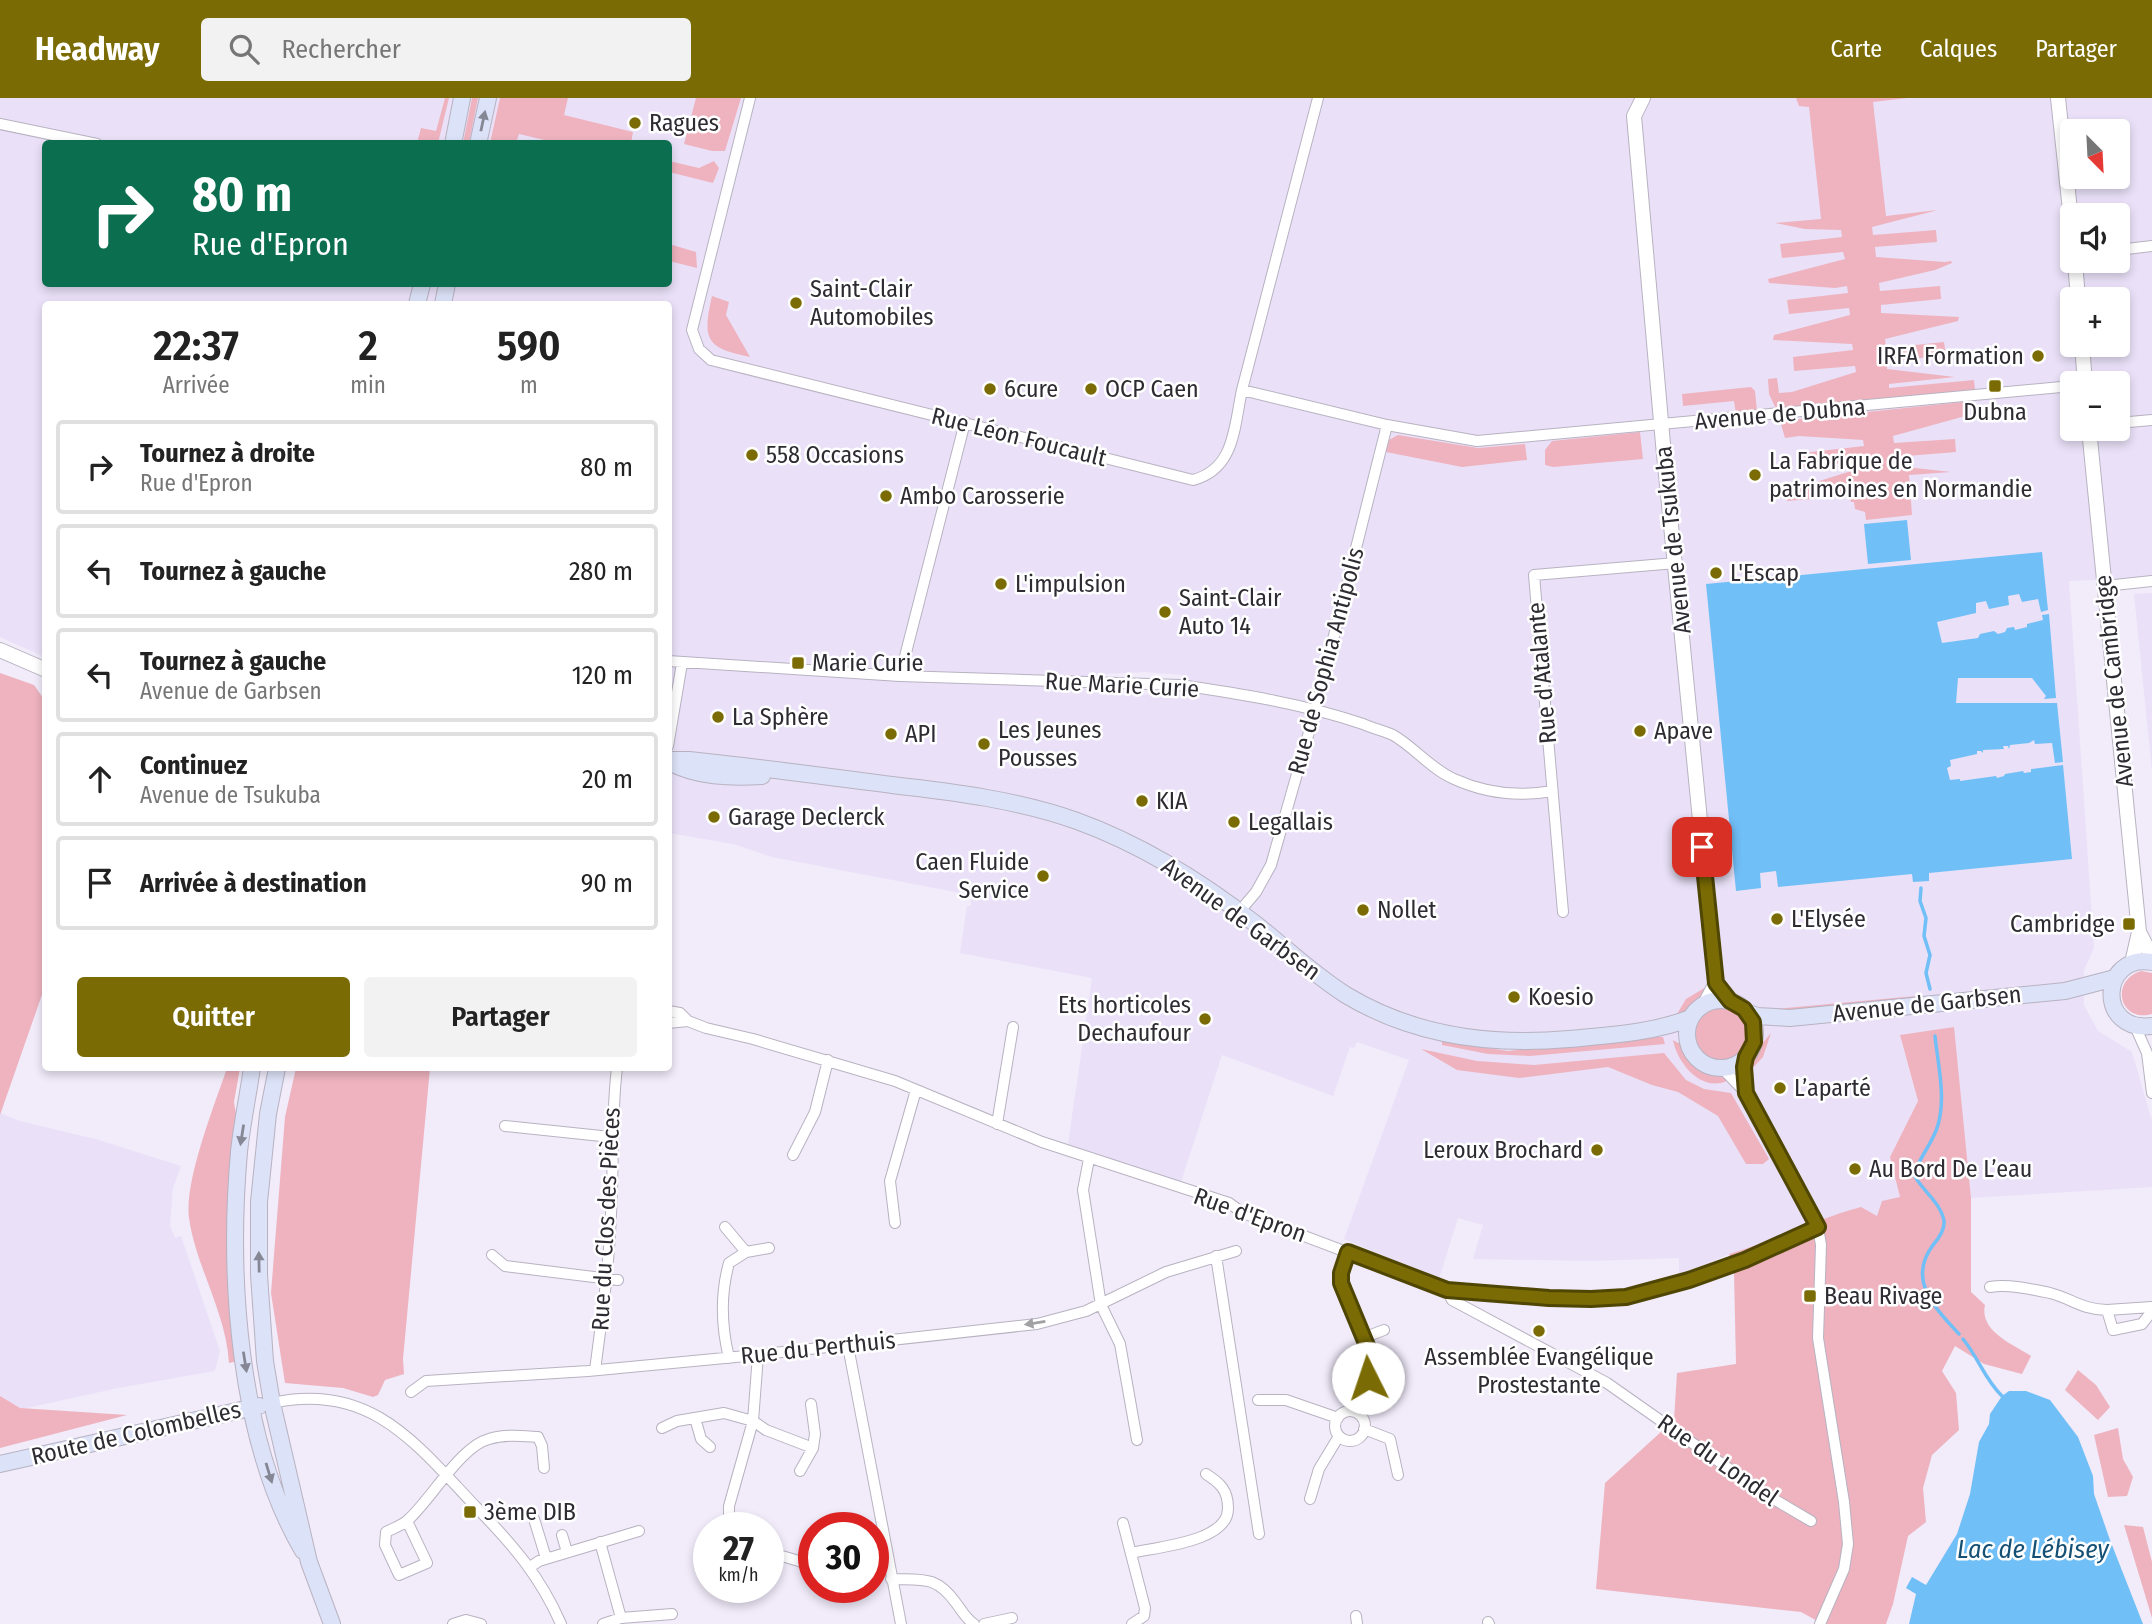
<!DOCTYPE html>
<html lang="fr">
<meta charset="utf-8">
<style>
body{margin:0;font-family:"Fira Sans Condensed",sans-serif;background:#f2f2f2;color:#222;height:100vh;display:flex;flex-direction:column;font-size:26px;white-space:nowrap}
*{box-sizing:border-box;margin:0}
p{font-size:23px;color:#767676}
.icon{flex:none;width:38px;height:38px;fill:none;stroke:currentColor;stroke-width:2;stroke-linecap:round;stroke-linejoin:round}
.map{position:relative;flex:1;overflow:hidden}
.sheet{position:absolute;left:42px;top:203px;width:630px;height:770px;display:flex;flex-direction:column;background:#fff;border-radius:7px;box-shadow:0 4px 10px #0003}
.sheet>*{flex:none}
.banner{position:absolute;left:42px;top:42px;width:630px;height:147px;border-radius:7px;box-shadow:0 4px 10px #0003;background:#0b6e4f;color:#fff;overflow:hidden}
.needle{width:46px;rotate:156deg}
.fabs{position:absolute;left:2060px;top:21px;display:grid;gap:14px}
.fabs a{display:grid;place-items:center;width:70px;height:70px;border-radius:7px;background:#fff;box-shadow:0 4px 10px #0003;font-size:35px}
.speed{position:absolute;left:693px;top:1414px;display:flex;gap:14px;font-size:35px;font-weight:700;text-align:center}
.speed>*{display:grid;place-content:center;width:91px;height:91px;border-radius:50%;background:#fff;box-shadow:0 4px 10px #0003;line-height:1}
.speed small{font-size:18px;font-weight:400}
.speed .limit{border:10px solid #d22;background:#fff;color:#111}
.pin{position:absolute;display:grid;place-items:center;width:60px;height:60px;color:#fff;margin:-30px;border-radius:14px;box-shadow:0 4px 10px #0006}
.me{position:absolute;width:77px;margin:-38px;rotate:356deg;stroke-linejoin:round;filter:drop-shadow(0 0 5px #0008)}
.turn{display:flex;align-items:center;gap:24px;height:147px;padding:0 35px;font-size:32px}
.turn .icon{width:91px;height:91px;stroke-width:2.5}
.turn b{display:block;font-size:49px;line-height:60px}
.eta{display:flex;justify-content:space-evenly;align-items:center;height:119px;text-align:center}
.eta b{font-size:42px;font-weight:600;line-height:49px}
.action{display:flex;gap:14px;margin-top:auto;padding:14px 35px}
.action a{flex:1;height:80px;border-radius:7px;background:#7b6b04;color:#fff;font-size:28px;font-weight:600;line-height:80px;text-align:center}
.action a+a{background:#f2f2f2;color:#222}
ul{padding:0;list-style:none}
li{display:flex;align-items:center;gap:21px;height:94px;margin:0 14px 10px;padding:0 21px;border:4px solid #e0e0e0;border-radius:7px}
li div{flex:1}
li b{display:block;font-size:26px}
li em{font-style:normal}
header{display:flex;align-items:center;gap:42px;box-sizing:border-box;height:98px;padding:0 35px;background:#7b6b04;color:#fff}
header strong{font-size:33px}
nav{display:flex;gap:38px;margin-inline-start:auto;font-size:24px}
.search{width:490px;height:63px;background:#f2f2f2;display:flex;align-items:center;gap:18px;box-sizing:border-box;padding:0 24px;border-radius:7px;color:#767676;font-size:26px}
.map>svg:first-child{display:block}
</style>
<header>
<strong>Headway</strong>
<div class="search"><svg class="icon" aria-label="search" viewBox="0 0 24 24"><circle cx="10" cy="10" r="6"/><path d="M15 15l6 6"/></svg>Rechercher</div>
<nav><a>Carte</a><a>Calques</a><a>Partager</a></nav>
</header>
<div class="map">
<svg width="2152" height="1526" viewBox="0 0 2152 1526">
<rect width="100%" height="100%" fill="#f1ebfa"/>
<path fill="#eae1f8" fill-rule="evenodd" d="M0,0h2152v480l-83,3 25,367 -10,22v35l14,26 34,21 20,69v66l-181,11 -18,-171 -53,9 18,65 -28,56 10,40 -23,19 -148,38 -50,22v-18l-88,3 -118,-2 10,-34 -25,-7 -19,61 -95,-40 65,-179 -52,-18 -3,6 -4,-1 -17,49 -111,-41 -41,127 -113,-38 24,-166 -132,-25 7,-47h4v-11l-199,-38 -39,-13 -64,-11 -1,-529h-622l-1,353 -45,-20zM2072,33h46v46h-46zM46,46h622v140h-622zM2072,117h46v46h-46zM2072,201h46v46h-46zM2072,285h46v46h-46zM1145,574l37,3 -5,19 -69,1 -3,-21z
M2152,495v178l-18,-177z
M0,1015l20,8 79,19 82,26 -8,22 -3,37 5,13 6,-2 39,115 -5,20 -97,17 -118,26z"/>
<path fill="#eeb3bf" d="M445,0h4l-11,45h-21l4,-15 15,3z
M472,0h6l-9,45h-6z
M500,0h68l-4,17 69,17 -2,11h-74l-38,-9 -3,9h-26z
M696,0h45l-16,53h-13l-28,-7z
M1796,0h111l-34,4 13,114 52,-6 -66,17 1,8 63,-5 1,12 -62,5 1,10 69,5 6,-1 1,2 -17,7 -56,13 1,8 60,-5 1,13 -60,6v8l78,4 -1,4 -73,18 1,9 58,-6 2,13 -59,7v7l68,8 -66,7v4l85,-8 1,10 -199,19 -7,-15 -1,-15 9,-1 2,15 13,-1 64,-20 -1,-6 -61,5 -1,-14 60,-7 -1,-6 -79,-4 1,-5 76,-20 -1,-7 -60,6 -2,-14 61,-7 -1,-7 -12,2 -66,-5 -1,-4 77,-20 -2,-7 -61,6 -2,-14 62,-7 -1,-7 -36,-1 -30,-6 46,-4 -12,-112 -10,-1z
M669,63l30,7 15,-7 5,7 -6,15 -44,-11z
M669,146l27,8 1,16 -28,-7z
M712,198l17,6 -3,13 24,42c-44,-9 -48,-17 -38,-61z
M1751,289l4,4 2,20 -21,3 -2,-13 -51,5 -1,-12z
M1963,304l4,3 2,10 -76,21 1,7 61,-4 1,13 -61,5 2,9 54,6 -42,3 3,40 -46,5 -1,-8 -10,-3 -1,-7h-3l-2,-6 -62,5 4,-15 22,-3 54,-17 -2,-5 -62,6 -1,-14 62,-7 -1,-6 -64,-4 -14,2 -5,-17z
M1640,334l3,27 -90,8 -8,-2v-15l7,-9z
M1398,337l80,13 47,-4 2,16 -65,7 -76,-15 3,-12z
M0,575l34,12 12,17 -1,284 -45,129z
M2141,873l11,2v41c-32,9 -43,-33 -11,-43z
M1706,889c-2,13 -20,28 -32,32l12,-20z
M1916,898l1,3 -143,13v-3z
M1695 936a26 26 0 1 1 52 0a26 26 0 1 1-52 0Z
M1954,929l17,171v94l14,13c-6,26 27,39 46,51l-9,18 -38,-10 -29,-18 -13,25 14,22 3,37 -27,25 -9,33 3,34 -18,14 -15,68 -7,20h-63l-22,-12 -205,-23 9,-106 69,-63 3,-47 59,-9 -2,-92 -5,-18c45,-13 87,-35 132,-47l16,9 5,-15 18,-4 -10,-40 28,-56 -18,-66z
M1771,935l-8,24 -15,16 13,-28z
M1656,939h7l2,7 -135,12 -42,-2 -46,-9v-4l66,10z
M1673,942l7,4 17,24 32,12c-27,14 -52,-17 -56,-40z
M1421,951l56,12 57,4 130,-12 22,27 18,9 27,4 38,66 -6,5h-17l-28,-48 -40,-24 -26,-7 -44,-18 -89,11 -62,-8z
M227,970h13l-6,34 3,18 1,241 -9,2c-3,-51 -33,-96 -40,-145 -5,-37 26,-114 38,-150z
M296,970h134l-27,291 1,15 -19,6 -7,15 -5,2 -30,-9 -58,-5 -14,-90 14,-176z
M2078,1272l18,15 14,22 -12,13 -33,-30z
M0,1298l20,12 107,7 -127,33z
M2118,1330l5,31 10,18 -6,19 -19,1 -14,-62z
M2124,1427l19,2 9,35v56z"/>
<path fill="#71bff7" d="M1907,422l4,40 -43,4 -4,-40z
M2042,454l6,58 -7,2 -3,-13 -16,3 -3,-8 -11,2 1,9 -20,4 -3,-8 -10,2v10l-39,9 5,21 36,-5 2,-4 14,-3 4,3 7,-2 2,-4 7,-1 1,3 12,-3v-3l16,-4 -1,-5 7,-1 7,84 -12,1 2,-3 -14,-18h-74l-2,25h101l6,59 -8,1 -3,-20 -17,1 -1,-4 -5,3 -19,2 -1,4 -1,-3h-5l1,3 -21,1v3l-2,-2h-4v3l-27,6 1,6 -4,2 3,12 10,-1v2l36,-5 1,2 7,-2 1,-2 18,-3 1,2 7,-1v-3l32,-4 9,94 -143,14v8l-16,1 -1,-8 -134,13 -2,-16 -16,2 1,15 -25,3 -30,-307z
M2009,1293h17l24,9 28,37 15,39 1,18 16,46 33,84h-234l7,-30 -10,-6 6,-11 14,8 31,-51 13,-40 9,-52 10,-18 1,-10 12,-18z"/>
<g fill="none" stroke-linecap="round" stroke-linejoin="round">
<path stroke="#71bff7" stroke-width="3.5" d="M1921,790l-1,13 6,17 -2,18 6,19 -4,18 4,16
M1935,938c3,29 11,61 3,89 -5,18 -19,32 -24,50 8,15 27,28 30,46 1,9 -5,17 -11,24 -26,35 1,62 26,89
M1963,1241c15,18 22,41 39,57"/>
<defs>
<path id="minor" d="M750,0l-58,232 7,19 12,11 482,120c42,-11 41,-53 49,-90l76,-292
M0,26l97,20
M2118,152l34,-4
M1242,292l145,35 90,16 595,-55
M2118,325l34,-3
M2105,488l47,-5
M668,563l232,15 280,9c62,9 124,19 183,39 9,4 21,7 30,11 21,12 38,34 61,44 31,14 65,18 98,12
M900,578l65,-254
M668,648l14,-83
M1239,814l17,-20 15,-27 44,-154 72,-286
M1563,814l-29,-337 142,-12
M668,913l12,2 8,8 18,7 47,11 142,42 147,61 187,61 14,10 204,77 102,8 77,-1 63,-17 56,-20 73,-33
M668,925l20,-2
M2135,928l12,27 5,40
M1746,959l-2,20 2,16
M1722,970l24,25 61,112 11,22 3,18 -3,93 26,164 4,42 -4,25 -24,55
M997,1026l16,-97
M505,1028l106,11
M793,1057l22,-43 13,-52
M1089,1061l-6,31 18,115 19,39 17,96
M895,1125l-5,-42 26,-91
M725,1129l21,25
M1348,1154l-7,21v10l29,70 -2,25 -13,34
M492,1157l13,11 113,14
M1216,1158l43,278
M1990,1189c18,-3 41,2 60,6 23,6 30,16 57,17l6,20 29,-6 10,-13
M1447,1192l5,10 155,83 158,111 46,27
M2107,1212l45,-3
M1363,1240l21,-8
M848,1248l53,278
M729,1260c-8,-33 -9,-63 0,-95l17,-11 23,-4
M595,1272c7,-52 14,-104 16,-156 3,-50 0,-98 6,-146
M411,1294l15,-11 162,-10 158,-15 291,-32 49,-13 80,-39 70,-21
M1258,1302h28l52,18
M272,1305c99,-22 145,42 205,105 36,37 63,68 84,116
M1335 1328a15 15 0 1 1 30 0a15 15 0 1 1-30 0Z
M695,1320l6,21 9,8
M662,1330l15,-7 47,-8 29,8 13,9 47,18 2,-14 -4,-30
M1364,1331l26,10 8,36
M800,1373l13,-23
M1310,1401l9,-30 20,-33
M534,1421l12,39
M407,1423l20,42 -28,12 -14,-30 1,-13c8,-4 17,-7 23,-13 23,-21 52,-73 80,-80 16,-5 33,-3 49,-2l4,9 2,22
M1123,1425l22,85 -1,8 -12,8
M729,1430v-22l24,-85 5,-66
M562,1437l5,17
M600,1444l21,76
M768,1454l31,9 15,7
M1131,1455c25,-6 98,-11 97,-45 0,-18 -8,-25 -22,-34
M530,1469l9,-6 100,-30
M891,1481c31,1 45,-4 65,24 6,8 10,16 18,21
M1356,1518l1,8
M1488,1524l1,2
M453,1526l13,-4 15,4
M603,1526l18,-6 51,-4
M984,1526l28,-6"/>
<path id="tertiary" d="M1643,0l-9,18 29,328 53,539
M2058,0l14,131
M2075,163l3,38
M2082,247l3,38
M2089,331l50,503 -7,31
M0,552l46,20
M2139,834l13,25
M1716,885l14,18
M1705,906l11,-21"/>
<path id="secondary" d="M453,46l9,-46
M478,46l10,-46
M417,206l5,-20
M443,206l4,-20
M668,662h21c68,7 135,16 203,25 62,7 126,15 185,36 66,24 125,61 180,104 30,24 57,50 89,70 68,41 146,51 223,44 41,-4 83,-6 122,-21
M669,664c28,15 61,16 93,14
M2152,864c-52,-9 -56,71 0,64
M1687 936a34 34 0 1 1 68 0a34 34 0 1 1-68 0Z
M1748,915l10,3 32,2 275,-27 50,-13
M252,970c-4,27 -10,56 -13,84 -11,125 -1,288 64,399
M277,970l-9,46 -9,88v73l6,86 7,42 37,159 23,62
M0,1366l259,-58"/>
</defs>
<use href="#minor" stroke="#b8b2c1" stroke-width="12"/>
<use href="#tertiary" stroke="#b8b2c1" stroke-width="16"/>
<use href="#secondary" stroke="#b8b2c1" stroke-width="18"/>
<use href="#minor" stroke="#fff" stroke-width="10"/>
<use href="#tertiary" stroke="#fff" stroke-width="14"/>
<use href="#secondary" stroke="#dce2f7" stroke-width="16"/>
</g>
<defs><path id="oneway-solid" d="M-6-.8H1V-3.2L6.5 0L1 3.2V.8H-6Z" transform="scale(1.75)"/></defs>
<g fill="#858794">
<use href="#oneway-solid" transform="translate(483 23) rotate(-78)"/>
<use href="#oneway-solid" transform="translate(242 1037) rotate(99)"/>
<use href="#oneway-solid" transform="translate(259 1164) rotate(-91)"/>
<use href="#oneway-solid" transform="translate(245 1264) rotate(81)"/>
<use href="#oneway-solid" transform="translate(269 1375) rotate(73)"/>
</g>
<use fill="#a1a0a3" href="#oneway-solid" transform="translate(1035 1225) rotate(171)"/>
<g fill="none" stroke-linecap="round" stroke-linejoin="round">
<defs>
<path id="route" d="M1368,1280l2,-25 -29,-70v-10l7,-21 99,38 102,8 42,1 35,-2 63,-17 56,-20 73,-33 -72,-134 -2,-26 2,-10 8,-15 -1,-20 -9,-13 -14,-8 -14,-18 -14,-136"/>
</defs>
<use href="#route" stroke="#504603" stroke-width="18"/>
<use href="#route" stroke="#7b6b04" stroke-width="12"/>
</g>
<g fill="#7b6b04" stroke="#fff" stroke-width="2.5">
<circle cx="635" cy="25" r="7"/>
<circle cx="796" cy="205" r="7"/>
<circle cx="2038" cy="258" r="7"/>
<rect x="1988" y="281" width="14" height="14" rx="3.5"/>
<circle cx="990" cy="291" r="7"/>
<circle cx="1091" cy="291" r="7"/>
<circle cx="752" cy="357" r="7"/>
<circle cx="1755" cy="377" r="7"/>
<circle cx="886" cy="398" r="7"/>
<circle cx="1716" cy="475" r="7"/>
<circle cx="1001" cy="486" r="7"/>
<circle cx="1165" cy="514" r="7"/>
<rect x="791" y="558" width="14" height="14" rx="3.5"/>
<circle cx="718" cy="619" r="7"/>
<circle cx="1640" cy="633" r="7"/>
<circle cx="891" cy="636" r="7"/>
<circle cx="984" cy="646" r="7"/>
<circle cx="1142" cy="703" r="7"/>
<circle cx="714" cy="719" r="7"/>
<circle cx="1234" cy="724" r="7"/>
<circle cx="1043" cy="778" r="7"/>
<circle cx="1363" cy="812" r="7"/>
<circle cx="1777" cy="821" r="7"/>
<rect x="2122" y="819" width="14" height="14" rx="3.5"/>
<circle cx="1514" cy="899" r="7"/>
<circle cx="1205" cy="921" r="7"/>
<circle cx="1780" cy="990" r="7"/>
<circle cx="1597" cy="1052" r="7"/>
<circle cx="1855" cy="1071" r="7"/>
<rect x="1803" y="1191" width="14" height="14" rx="3.5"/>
<circle cx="1539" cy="1233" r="7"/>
<rect x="463" y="1407" width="14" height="14" rx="3.5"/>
</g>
<g text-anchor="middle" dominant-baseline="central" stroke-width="5" stroke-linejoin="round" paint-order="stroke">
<g font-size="24" fill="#2e2c32" stroke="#fff" text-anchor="start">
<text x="649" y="25">Ragues</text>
<text x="810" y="191">Saint-Clair<tspan x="810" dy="28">Automobiles</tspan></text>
<text x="2024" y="258" text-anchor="end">IRFA Formation</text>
<text x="1004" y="291">6cure</text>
<text x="1105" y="291">OCP Caen</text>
<text x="1995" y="314" text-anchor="middle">Dubna</text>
<text x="766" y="357">558 Occasions</text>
<text x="1769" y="363">La Fabrique de<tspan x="1769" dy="28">patrimoines en Normandie</tspan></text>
<text x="900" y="398">Ambo Carosserie</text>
<text x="1730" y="475">L'Escap</text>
<text x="1015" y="486">L'impulsion</text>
<text x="1179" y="500">Saint-Clair<tspan x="1179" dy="28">Auto 14</tspan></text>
<text x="812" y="565">Marie Curie</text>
<text x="732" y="619">La Sphère</text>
<text x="998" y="632">Les Jeunes<tspan x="998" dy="28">Pousses</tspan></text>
<text x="1654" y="633">Apave</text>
<text x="905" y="636">API</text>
<text x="1156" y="703">KIA</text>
<text x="728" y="719">Garage Declerck</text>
<text x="1248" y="724">Legallais</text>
<text x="1029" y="764" text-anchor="end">Caen Fluide<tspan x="1029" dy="28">Service</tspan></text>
<text x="1377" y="812">Nollet</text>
<text x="1791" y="821">L'Elysée</text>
<text x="2115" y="826" text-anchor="end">Cambridge</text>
<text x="1528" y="899">Koesio</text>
<text x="1191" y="907" text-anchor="end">Ets horticoles<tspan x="1191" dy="28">Dechaufour</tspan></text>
<text x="1794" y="990">L’aparté</text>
<text x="1583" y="1052" text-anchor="end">Leroux Brochard</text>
<text x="1869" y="1071">Au Bord De L’eau</text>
<text x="1824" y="1198">Beau Rivage</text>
<text x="1539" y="1259" text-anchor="middle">Assemblée Evangélique<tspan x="1539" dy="28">Prostestante</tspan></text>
<text x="484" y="1414">3ème DIB</text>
</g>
<g font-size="24" fill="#2e2c32" stroke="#fff">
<text transform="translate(1780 316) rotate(-5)">Avenue de Dubna</text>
<text transform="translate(1019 339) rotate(14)">Rue Léon Foucault</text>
<text transform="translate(1673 442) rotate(-96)">Avenue de Tsukuba</text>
<text transform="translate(1326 563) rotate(-75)">Rue de Sophia Antipolis</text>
<text transform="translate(1542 575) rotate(-95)">Rue d'Atalante</text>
<text transform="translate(2114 583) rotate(-96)">Avenue de Cambridge</text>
<text transform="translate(1122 587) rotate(3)">Rue Marie Curie</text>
<text transform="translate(1241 821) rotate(36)">Avenue de Garbsen</text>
<text transform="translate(1927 906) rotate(-6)">Avenue de Garbsen</text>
<text transform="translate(1250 1117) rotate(20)">Rue d'Epron</text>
<text transform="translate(606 1121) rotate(-87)">Rue du Clos des Pièces</text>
<text transform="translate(818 1250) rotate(-6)">Rue du Perthuis</text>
<text transform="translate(136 1335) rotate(-13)">Route de Colombelles</text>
<text transform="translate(1718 1362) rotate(35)">Rue du Londel</text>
</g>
<g font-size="26" font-style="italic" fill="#155075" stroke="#fff">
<text x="2033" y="1451">Lac de Lébisey</text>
</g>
</g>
</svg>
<div class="fabs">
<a><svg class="needle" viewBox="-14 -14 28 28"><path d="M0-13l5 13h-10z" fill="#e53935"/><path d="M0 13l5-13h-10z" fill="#767676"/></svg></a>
<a><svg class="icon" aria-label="sound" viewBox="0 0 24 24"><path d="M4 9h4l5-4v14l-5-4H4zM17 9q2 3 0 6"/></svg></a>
<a>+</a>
<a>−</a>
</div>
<div class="speed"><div>27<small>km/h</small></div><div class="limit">30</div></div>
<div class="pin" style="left:1702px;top:749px;background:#d93025"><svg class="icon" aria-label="arrive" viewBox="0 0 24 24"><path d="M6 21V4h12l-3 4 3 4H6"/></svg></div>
<svg class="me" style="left:1368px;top:1280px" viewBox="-20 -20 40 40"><circle r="19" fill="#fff"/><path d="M0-13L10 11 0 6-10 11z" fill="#7b6b04"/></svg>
<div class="banner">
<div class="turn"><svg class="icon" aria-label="right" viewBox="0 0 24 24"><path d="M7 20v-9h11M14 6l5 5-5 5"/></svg><div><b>80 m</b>Rue d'Epron</div></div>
</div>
<section class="sheet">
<div class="eta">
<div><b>22:37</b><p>Arrivée</p></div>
<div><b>2</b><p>min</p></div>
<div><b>590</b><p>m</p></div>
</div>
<ul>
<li><svg class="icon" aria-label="right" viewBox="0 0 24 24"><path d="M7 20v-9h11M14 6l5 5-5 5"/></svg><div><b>Tournez à droite</b><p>Rue d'Epron</p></div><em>80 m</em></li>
<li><svg class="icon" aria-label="left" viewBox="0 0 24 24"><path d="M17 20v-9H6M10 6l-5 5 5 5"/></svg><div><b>Tournez à gauche</b></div><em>280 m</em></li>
<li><svg class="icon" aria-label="left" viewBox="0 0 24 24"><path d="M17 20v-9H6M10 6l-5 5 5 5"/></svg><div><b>Tournez à gauche</b><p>Avenue de Garbsen</p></div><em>120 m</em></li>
<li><svg class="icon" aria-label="ahead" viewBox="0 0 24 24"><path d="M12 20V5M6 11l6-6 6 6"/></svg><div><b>Continuez</b><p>Avenue de Tsukuba</p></div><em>20 m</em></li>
<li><svg class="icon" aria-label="arrive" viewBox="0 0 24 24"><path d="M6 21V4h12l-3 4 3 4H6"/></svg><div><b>Arrivée à destination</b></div><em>90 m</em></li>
</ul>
<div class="action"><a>Quitter</a><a>Partager</a></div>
</section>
</div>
